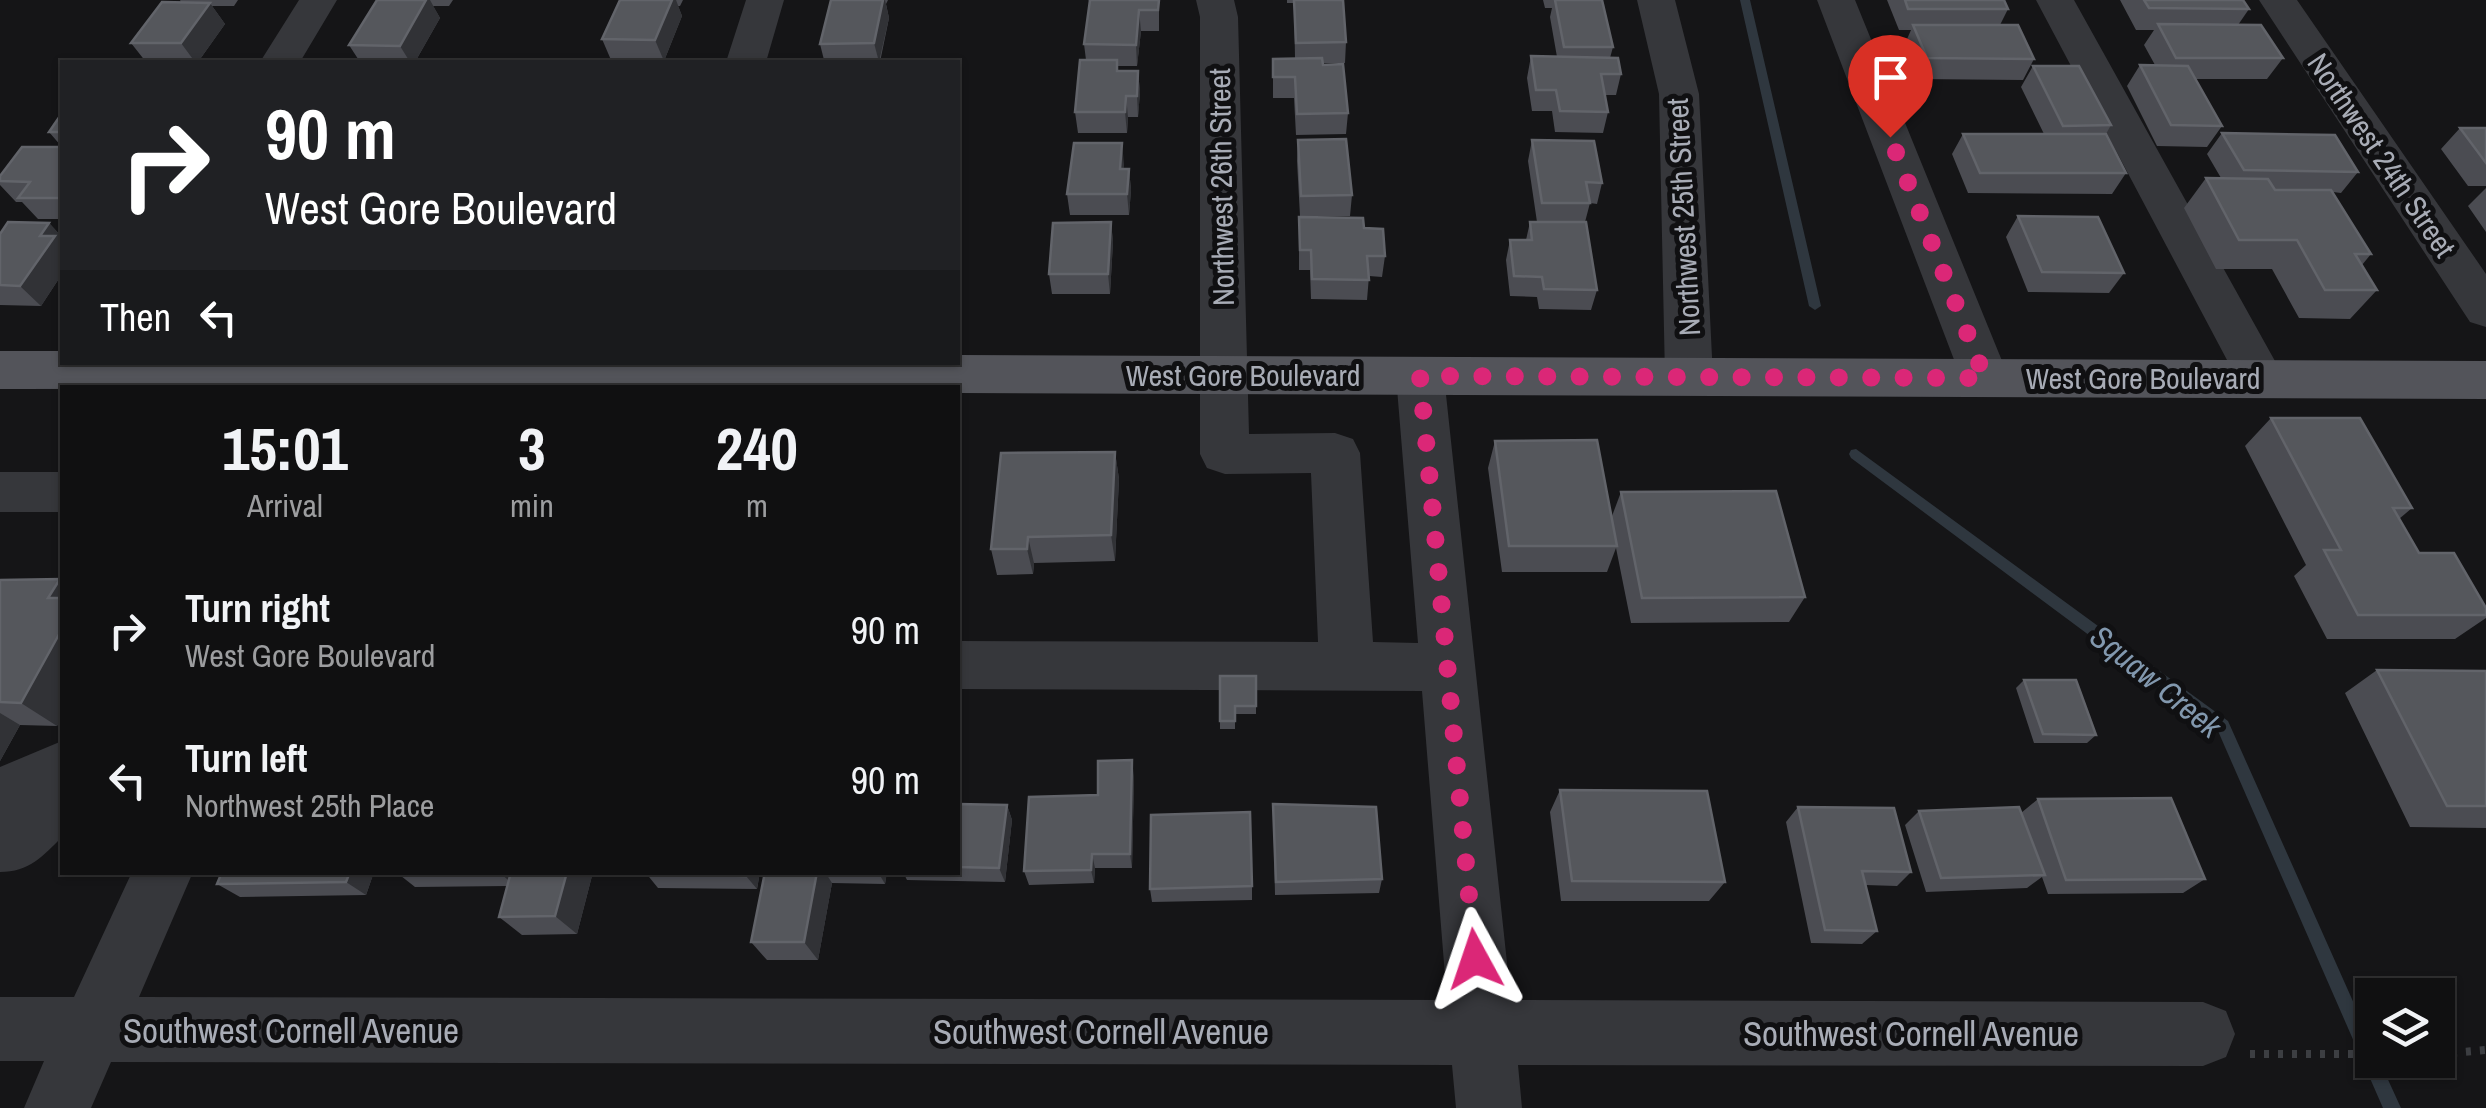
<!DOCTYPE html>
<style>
body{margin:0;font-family:"Archivo Narrow",sans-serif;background:#1e1e1f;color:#f1f3f6;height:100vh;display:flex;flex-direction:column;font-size:38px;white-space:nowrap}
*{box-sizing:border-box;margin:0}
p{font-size:32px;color:#9c9d9f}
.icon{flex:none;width:55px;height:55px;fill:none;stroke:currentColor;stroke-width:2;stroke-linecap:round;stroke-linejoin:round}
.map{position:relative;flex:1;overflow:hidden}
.side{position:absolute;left:60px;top:385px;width:900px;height:490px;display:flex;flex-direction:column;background:#101011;border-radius:0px;box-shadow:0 2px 8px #0004,0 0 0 2px #303031}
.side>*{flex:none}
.top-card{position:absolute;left:60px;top:60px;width:900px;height:305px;border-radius:0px;box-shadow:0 2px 8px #0004,0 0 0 2px #303031;background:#202124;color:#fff;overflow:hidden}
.tools{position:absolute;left:2355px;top:978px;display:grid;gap:20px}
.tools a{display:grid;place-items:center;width:100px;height:100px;border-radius:0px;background:#101011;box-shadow:0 2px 8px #0004,0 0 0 2px #303031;font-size:50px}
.pin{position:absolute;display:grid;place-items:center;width:85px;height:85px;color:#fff;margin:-102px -42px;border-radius:50% 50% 50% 0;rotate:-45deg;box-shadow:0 0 10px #0007}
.pin .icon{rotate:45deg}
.me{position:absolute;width:110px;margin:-55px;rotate:355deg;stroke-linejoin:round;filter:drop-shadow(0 0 8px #0008)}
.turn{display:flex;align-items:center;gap:35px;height:210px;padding:0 40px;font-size:45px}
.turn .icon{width:130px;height:130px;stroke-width:2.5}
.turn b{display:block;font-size:70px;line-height:85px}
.then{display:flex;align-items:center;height:95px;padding:0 40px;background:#0003;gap:20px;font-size:38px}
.eta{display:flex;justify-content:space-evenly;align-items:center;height:170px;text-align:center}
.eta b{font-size:60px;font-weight:800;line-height:70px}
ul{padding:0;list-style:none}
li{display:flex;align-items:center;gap:30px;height:150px;padding:0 40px}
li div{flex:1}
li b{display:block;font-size:38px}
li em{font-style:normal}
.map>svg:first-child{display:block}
</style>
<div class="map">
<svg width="2486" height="1108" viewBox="0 0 2486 1108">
<rect width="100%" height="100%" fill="#151517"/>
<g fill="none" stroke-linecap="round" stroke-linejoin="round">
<path fill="#2f373f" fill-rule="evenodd" d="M1740,0h10l71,306 -6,4 -6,-4z
M1856,449l372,272 144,323v16h7l22,48h-18l-165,-377 -367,-273 -2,-4 2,-4z"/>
<path stroke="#3c3e42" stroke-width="8" stroke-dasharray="5 9" stroke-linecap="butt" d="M2250,1054h122
M2438,1054l48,-4"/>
<path fill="#36373b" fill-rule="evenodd" d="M299,0h38l-37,62h-40z
M746,0h38l-18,62h-40z
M1196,0h38l4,17 11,417 86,-1 18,6 7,14 13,189 45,1 -22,-267 7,-13 17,-5 17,5 7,13 67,624 692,2 23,9 9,23 -9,23 -23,9 -685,-1 4,43h-66l-4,-43 -1341,-3 -20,46h-67l20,-47h-44v-64h74l58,-125h61l-54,125 1308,3 -25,-309 -464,-2v-48l360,1 -7,-169 -86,1 -18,-6 -7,-14v-437z
M1637,0h38l24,94 14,283 -7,13 -17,5 -17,-5 -7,-13 -6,-283z
M1817,0h38l154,378 -7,13 -17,5 -17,-5 -7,-13z
M2036,0h38l211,379 -7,13 -17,5 -17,-5z
M2259,0h38l189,274v53l-16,-5z
M0,472h62v40h-62z
M62,741v96c-19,19 -33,35 -62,35v-105z"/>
<path fill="#53545a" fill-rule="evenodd" d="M0,351h62v11h896v-7l1528,6v38l-1528,-6v-5l-958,1z"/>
</g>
<path fill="#4b4c52" d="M180,0h58l-4,6h-22l13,18 -27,38h-52l-15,-19 50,-41z
M377,0h76l-4,6h-16l7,12 -25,44h-55l-11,-17z
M620,0h63l-3,6h-2l4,10 -18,45 -53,-1 -9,-21z
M831,0h57l-2,4 3,14 -9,44h-68l12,-2 -4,-16z
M1088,0h71v31h-18l-4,35h-19v5h20l2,21 -2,25h-10l-1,16h-49l-3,-21 11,-52 -2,-16 6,-43z
M1287,0h56l3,42 -1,21h-22l25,50 -2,21 -50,1 -2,-37h-21v-39l22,-1 -1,-55h-7z
M1543,0h59l11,47 -3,11 11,16 -5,21h-11l3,17 -5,21 -48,-1 -3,-21h-20l-5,-33 4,-22 26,1 -7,-40 2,-9h-7z
M1887,0h117l4,9 -8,16 34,34 -11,21 -106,-1 -13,-33 7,-16h-12z
M2120,0h123l6,9 -11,16 45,33 -16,21h-71l26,47 -15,21 -50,-1 -30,-60 13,-21h15l-11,-20 10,-15h-18z
M2033,66l78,59 -5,9 20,39 -14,21 -144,-1 -16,-39 11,-20h81l-23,-47z
M62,113v106h-24l-16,-17h-6l-16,-17v-9l62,-29 -13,-15z
M2460,128h26v58h-18l-27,-37z
M2222,133l136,39 -17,21 -8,-1 38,62 -9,11 15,25 -27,29 -51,-1 -27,-49h-56l-32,-61 22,-30h15l-14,-24z
M1298,140l54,55 -2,21h-50l-3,-55z
M1532,140l70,43 -5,21 -7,-1 -5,19 12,68 -6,20 -52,-1 -2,-12 -27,-1 -4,-36 4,-20h16l4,-18h7l-9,-61z
M1124,164l-1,5h6l2,21 -2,25h-59l-3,-21z
M2486,188v44l-18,-26z
M2018,216l106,57 -15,20 -81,-1 -22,-55z
M1299,217l65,11 21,28 -3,21 -13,-1 -2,24 -56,-1 -1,-29h-11z
M1111,222l2,20 -3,52h-58l-3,-20z
M49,223l13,14v37l-21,32 -41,-1v-71z
M2271,418l141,90 -13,11 20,34 67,55v10l-31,21h-128l-33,-63 12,-11 -61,-119z
M1495,441l117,75 9,-24 184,105 -16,25 -158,1 -15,-75 -9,24h-105l-14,-104z
M1115,452l4,27 -4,82 -81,2 -1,11 -36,1 -6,-26z
M0,580l62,2v133l-5,11 -37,-1 -20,36z
M2377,670l109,1v157l-76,-1 -65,-134z
M1220,676h36v38h-21v15h-15z
M2024,680l72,55 -9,8h-53l-18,-55z
M1134,776l-2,92h-37l-1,15 -65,2 -5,-14 74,-76z
M1560,790l165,92 -16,19h-148l-11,-89z
M2038,799l167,80 -22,14 -135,1 -6,-17 -15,11 -101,4 -21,-67 14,-14 102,2z
M958,804l49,1 5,15 -7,62 -98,-2 -4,-8h55z
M1273,804l109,75 -3,14 -104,2z
M1798,807l113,65 -14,14 -32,-1 12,46 -15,13 -51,-1 -25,-121z
M222,872h152l-8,23 -126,2 -23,-13z
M396,872h197l-16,62 -55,1 -23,-18 9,-31 -93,1z
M645,872h115l-3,17 -99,-1z
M765,872h122l-2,12 -53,-1 -14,77h-51l-16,-18z
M1252,886v14l-100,2 -2,-13z"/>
<path fill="#313236" d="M426,0h4l10,18 -25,44h-5l-10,-16z
M672,0h4l6,16 -18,45 -9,-21z
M883,0h2l4,18 -10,44 -5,-19z
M210,3l15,21 -27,38h-3l-14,-19z
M1139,10l2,21 -4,35 -1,-21z
M1138,71l2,21 -2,25 -1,-21z
M1126,96l2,21 -1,16 -2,-21z
M1122,143l2,21 -2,26 -2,-21z
M1129,169l2,21 -2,25 -2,-21z
M1111,222l2,20 -3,52 -2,-20z
M49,223l13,14v37l-21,32 -21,-20 20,-50z
M1115,452l4,27 -4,82 -4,-26z
M1028,537l6,26 -1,11 -6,-25z
M60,579l2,3v27l-14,-11z
M62,629v86l-5,11 -36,-23z
M0,713l20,12 -20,36z
M1132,760l2,16 -2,92 -2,-14z
M1007,805l5,15 -7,62 -6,-14z
M1092,854l3,14 -1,15 -3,-13z
M350,872h24l-8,23 -20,-13z
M499,872h20l-4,14z
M567,872h26l-16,62 -22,-18z
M746,872h14l-3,17 -11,-13z
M817,872h8l7,11 -14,77 -14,-18z
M878,872h9l-2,12z"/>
<path fill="#55575c" stroke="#62646a" stroke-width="2.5" d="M377,0h49l-26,46 -51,-1z
M620,0h52l-17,40 -53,-1z
M831,0h52l-9,43 -54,1z
M1090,0h69l-1,10h-19l-3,35 -52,-1z
M1294,0h49l3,42 -50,1z
M1555,0h47l11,47h-49z
M1905,0h99l4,9h-100z
M2144,0h99l6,9 -100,-1z
M162,2l48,1 -29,40h-50z
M2158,24l103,1 22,33h-107z
M1913,25h105l16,34 -107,-1z
M1531,56l87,2 3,16h-20l7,38 -48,-1 -4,-21h-20z
M1322,58l1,7 20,-1 5,49 -51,1 -2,-37h-22v-18z
M813,60l50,1 -1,1h-50z
M1080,60h37v11h21l-1,25h-11l-1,16h-50z
M2140,65l48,1 34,60 -51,-1z
M2033,66h46l32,59 -48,1z
M62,113v19h-13z
M2460,128h26v35z
M2222,133l113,2 23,37 -114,-2z
M1963,134h143l20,39h-146z
M1346,139l6,56 -51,1 -3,-56z
M1532,140l62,1 8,42 -16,-1 4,21h-48z
M1074,143h48l-2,26h9l-2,25h-60z
M22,147h40v51h-44l12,-16 -30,-1v-5z
M2206,178l62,1 7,11h56l40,64h-16l22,36h-52l-28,-50h-58z
M2018,216l80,1 26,56 -82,-1z
M1299,217l64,1 1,10 19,1 2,27h-18l2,24 -57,-1 -1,-29h-11z
M8,222l41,1 -9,13h15l-35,50 -20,-1v-51z
M1111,222l-3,52h-59l4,-51z
M1530,222h56l11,68 -53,-1 -2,-12 -28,-1 -4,-36h22z
M2271,418h89l52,90h-19l26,45h35l32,55v7h-128l-34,-65h17z
M1597,440l20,106h-108l-14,-105z
M1115,452l-4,83 -83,2 -1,12h-36l10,-96z
M1776,491l29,106 -163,1 -21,-106z
M60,579l-12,19h14v31l-41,74 -21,-1v-122z
M2377,670l109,1v135h-39z
M1220,676h36v30h-21v15h-15z
M2024,680h52l20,55 -53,-1z
M1132,760l-2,94h-38l-1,16 -67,1 5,-74 69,-2v-34z
M1560,790l147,1 18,91 -153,-1z
M2171,798l34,81 -139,1 -28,-81z
M958,804l49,1 -8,63 -41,-1z
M1273,804l103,3 6,72 -106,3z
M1798,807l96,1 17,64 -49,-1 15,60 -52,-1z
M2019,807l26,68 -104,3 -22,-67z
M1250,812l2,74 -102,3 1,-74z
M222,872h128l-4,10 -129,2z
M511,872h56l-12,44 -56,1z
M645,872h101v4l-101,-2z
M765,872h52l-13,70h-53z"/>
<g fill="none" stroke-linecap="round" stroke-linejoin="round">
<path stroke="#db2777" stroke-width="18" stroke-dasharray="0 32.4" d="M1475,959l-55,-583 565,2 -95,-241"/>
</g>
<g text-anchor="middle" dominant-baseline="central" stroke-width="10" stroke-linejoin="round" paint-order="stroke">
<g font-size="30" fill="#a8acb6" stroke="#101012">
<text transform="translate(2382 155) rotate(56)">Northwest 24th Street</text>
<text transform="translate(1221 187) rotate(-91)">Northwest 26th Street</text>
<text transform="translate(1683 217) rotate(-93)">Northwest 25th Street</text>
<text x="1243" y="375">West Gore Boulevard</text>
<text x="2143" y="378">West Gore Boulevard</text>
</g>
<g font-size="32" font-style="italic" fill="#8298ae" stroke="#101012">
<text transform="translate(2156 681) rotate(39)">Squaw Creek</text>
</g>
<g font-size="35" fill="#a8acb6" stroke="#101012">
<text x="291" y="1030">Southwest Cornell Avenue</text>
<text x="1101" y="1031">Southwest Cornell Avenue</text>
<text x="1911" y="1033">Southwest Cornell Avenue</text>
</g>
</g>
</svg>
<div class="tools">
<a><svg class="icon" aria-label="layers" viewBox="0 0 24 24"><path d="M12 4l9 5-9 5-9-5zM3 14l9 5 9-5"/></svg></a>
</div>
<div class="pin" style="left:1890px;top:137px;background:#d93025"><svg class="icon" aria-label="arrive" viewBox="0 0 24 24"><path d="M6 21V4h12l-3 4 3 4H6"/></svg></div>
<svg class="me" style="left:1475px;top:959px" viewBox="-20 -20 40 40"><path d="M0-17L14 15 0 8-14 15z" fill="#db2777" stroke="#fff" stroke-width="4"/></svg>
<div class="top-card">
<div class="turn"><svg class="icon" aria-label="right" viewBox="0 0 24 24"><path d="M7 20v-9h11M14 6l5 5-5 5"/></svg><div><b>90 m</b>West Gore Boulevard</div></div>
<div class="then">Then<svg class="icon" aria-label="left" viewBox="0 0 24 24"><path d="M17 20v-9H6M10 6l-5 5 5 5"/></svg></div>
</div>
<section class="side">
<div class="eta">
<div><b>15:01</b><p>Arrival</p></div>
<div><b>3</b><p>min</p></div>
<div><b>240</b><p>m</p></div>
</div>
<ul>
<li><svg class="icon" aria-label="right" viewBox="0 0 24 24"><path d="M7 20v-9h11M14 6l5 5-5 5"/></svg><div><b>Turn right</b><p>West Gore Boulevard</p></div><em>90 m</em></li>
<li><svg class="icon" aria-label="left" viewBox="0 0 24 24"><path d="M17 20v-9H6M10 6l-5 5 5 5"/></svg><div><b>Turn left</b><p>Northwest 25th Place</p></div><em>90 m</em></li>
</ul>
</section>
</div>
